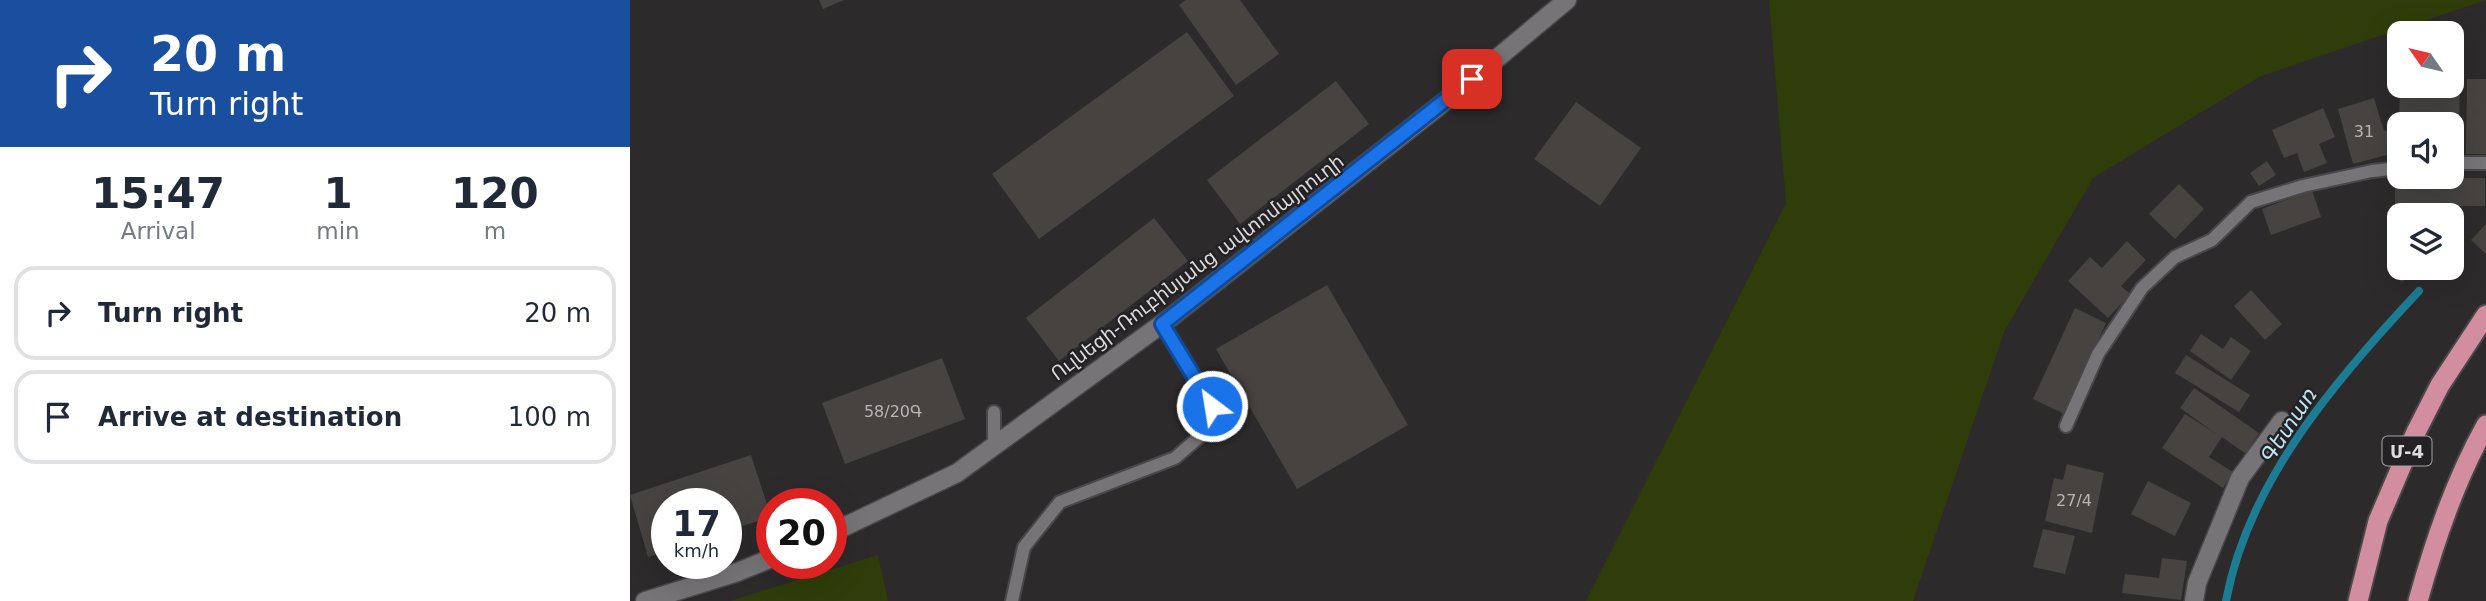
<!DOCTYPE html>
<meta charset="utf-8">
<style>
body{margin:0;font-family:"DejaVu Sans","Noto Sans Armenian",sans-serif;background:#f2f2f3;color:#1f2937;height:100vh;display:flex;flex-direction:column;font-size:26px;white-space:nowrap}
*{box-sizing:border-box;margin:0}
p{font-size:23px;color:#747a83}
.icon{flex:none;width:38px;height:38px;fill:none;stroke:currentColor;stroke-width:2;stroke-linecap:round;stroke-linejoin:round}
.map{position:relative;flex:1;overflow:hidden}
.details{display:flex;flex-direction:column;background:#fff;width:630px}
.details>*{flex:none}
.hud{background:#1a4fa0;color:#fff;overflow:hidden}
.needle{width:46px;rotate:304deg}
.controls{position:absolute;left:1757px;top:21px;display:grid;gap:14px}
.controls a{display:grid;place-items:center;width:77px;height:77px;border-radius:14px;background:#fff;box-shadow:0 7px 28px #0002;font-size:35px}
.speed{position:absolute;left:21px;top:488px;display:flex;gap:14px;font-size:35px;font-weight:700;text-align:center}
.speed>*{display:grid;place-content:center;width:91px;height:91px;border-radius:50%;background:#fff;box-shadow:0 7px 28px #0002;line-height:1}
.speed small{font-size:18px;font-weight:400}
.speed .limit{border:10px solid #d22;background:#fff;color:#111}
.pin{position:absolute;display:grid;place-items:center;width:60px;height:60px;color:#fff;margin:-30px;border-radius:14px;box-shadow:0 4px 10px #0006}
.me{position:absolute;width:77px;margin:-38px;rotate:329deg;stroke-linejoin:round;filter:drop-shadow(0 0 5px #0008)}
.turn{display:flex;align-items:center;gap:24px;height:147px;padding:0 35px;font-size:32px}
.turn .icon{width:91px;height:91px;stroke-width:2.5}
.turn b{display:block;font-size:49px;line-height:60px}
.eta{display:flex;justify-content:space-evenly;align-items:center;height:119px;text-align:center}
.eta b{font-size:42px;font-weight:700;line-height:49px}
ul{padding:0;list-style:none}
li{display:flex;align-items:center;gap:21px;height:94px;margin:0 14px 10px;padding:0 21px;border:4px solid #e0e1e3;border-radius:21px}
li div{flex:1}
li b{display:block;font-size:26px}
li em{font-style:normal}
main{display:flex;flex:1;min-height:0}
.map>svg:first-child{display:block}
</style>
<main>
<section class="details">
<div class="hud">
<div class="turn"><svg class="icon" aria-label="right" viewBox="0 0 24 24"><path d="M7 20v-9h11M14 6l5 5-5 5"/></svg><div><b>20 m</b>Turn right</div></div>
</div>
<div class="eta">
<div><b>15:47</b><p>Arrival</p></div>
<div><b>1</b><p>min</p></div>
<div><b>120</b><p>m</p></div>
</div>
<ul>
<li><svg class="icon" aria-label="right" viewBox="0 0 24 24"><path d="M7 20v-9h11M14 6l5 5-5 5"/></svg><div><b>Turn right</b></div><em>20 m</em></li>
<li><svg class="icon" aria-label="arrive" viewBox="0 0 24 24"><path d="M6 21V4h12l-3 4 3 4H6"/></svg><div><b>Arrive at destination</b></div><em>100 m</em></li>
</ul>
</section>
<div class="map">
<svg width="1856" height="601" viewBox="0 0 1856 601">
<rect width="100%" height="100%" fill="#2d2a2c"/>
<path fill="#2f3d0a" d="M1139,0h717l-225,76 -168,102 -89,154 -91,269h-327l200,-398z
M248,555l10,46h-158z"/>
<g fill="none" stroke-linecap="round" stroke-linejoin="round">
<path stroke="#1c7c93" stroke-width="8" d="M1596,601c22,-120 112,-224 193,-310"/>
</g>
<path fill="#464341" d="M189,0h25l-21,9z
M556,0h54l39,54 -43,31 -57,-80z
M557,32l47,64 -195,143 -47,-65z
M1837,79h19v75h-20z
M706,81l33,43 -129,100 -33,-44z
M1830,85l-1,42h-7v-3h-53l1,-38z
M1744,98l10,33 4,-1 6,23 -41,11 -15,-55z
M946,102l65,46 -41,58 -66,-47z
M1693,108l12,29 -16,7 8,19 -23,9 -7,-19 -13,5 -12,-28z
M1637,161l9,14 -17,11 -9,-13z
M1765,178h90v28h-90z
M1549,184l25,25 -29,30 -26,-25z
M1682,190l9,27 -50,18 -9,-26z
M524,218l34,43 -129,100 -33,-43z
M1856,224v30l-15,-14z
M1497,241l19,19 -25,26 9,8 -22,24 -40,-37 22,-24 12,11z
M1769,259v9h19l3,5 -20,9 -9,-19z
M697,285l81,140 -111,64 -81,-140z
M1621,290l31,34 -17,16 -31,-34z
M1445,308l31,15 -42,91 -31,-15z
M1571,334l22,15 8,-12 20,14 -20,29 -41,-29z
M1556,355l64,40 -11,17 -64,-39z
M312,358l23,61 -120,45 -23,-61z
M1564,388l65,45 -13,21 -24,-17 -13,20 24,15 -10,16 -61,-40 23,-34 33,21 -38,-27z
M121,455l20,62 -45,14v-27h-59v47l-19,6 -18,-62z
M1437,464l37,9 -12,60 -47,-12 9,-43 9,2z
M1518,481l43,22 -16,33 -44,-22z
M1413,529l32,7 -10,38 -32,-7z
M1532,558l25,3 -6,39 -59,-7 3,-19 34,4z"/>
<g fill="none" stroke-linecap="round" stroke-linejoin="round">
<defs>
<path id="service" d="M1822,163h34
M364,412v34
M1436,426l32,-72 44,-66 33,-31 37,-17 39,-38 52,-16 69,-15 27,-3
M382,601l12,-54 36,-45 115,-44 30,-26 7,-26 -50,-82"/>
<path id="minor" d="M1564,601l3,-18 43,-105 42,-57"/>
<path id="tertiary" d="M201,533l126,-60 37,-27 176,-128 283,-223 114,-95
M15,601l90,-28 37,-15"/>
<path id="trunk" d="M1728,601l20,-80 38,-89 24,-47 46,-70
M1788,601c17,-61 37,-120 68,-176"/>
</defs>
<use href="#service" stroke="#494749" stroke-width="16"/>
<use href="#minor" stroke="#494749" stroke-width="21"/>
<use href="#tertiary" stroke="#494749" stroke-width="21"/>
<use href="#trunk" stroke="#494749" stroke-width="23"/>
<use href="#service" stroke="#777477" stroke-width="12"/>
<use href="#minor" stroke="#777477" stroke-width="18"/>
<use href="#tertiary" stroke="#777477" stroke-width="18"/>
<use href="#trunk" stroke="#d28e9e" stroke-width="19"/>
</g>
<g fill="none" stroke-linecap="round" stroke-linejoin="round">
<defs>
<path id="route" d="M582,406l-50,-82 310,-245"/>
</defs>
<use href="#route" stroke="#114b97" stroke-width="18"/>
<use href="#route" stroke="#1a73e8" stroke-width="12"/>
</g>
<g text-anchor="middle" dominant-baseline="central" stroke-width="5" stroke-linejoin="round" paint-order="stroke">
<g font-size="16" fill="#b7b6b6">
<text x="1734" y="131">31</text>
<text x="263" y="411">58/20Գ</text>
<text x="1444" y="500">27/4</text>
</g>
<rect fill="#232123" stroke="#a5a4a5" stroke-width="2" x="1752.5" y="436.5" width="49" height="29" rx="5"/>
<g font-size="18" font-weight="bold" fill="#dddcdd">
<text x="1777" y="451">Մ-4</text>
</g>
<g font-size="19" fill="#dddcdd" stroke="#232123">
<text transform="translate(567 267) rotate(-37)">Ուլնեցի-Ռուբինյանց ավտոմայրուղի</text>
</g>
<g font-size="21" font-style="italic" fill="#bde8f5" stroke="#232123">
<text transform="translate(1659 425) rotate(-57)">Գետառ</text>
</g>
</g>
</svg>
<div class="controls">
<a><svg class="needle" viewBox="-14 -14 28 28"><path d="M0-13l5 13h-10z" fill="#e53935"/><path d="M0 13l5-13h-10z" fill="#747a83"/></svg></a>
<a><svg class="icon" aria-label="sound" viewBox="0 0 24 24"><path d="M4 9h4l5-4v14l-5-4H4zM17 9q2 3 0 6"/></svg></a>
<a><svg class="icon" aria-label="layers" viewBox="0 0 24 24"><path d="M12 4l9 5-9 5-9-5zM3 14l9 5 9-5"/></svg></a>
</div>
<div class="speed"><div>17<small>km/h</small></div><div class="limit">20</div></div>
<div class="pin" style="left:842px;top:79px;background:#d93025"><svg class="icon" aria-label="arrive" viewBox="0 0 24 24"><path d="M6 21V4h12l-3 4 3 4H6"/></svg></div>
<svg class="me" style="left:582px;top:406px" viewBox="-20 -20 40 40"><circle r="17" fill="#1a73e8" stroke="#fff" stroke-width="3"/><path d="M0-11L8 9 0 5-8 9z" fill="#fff"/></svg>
</div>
</main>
